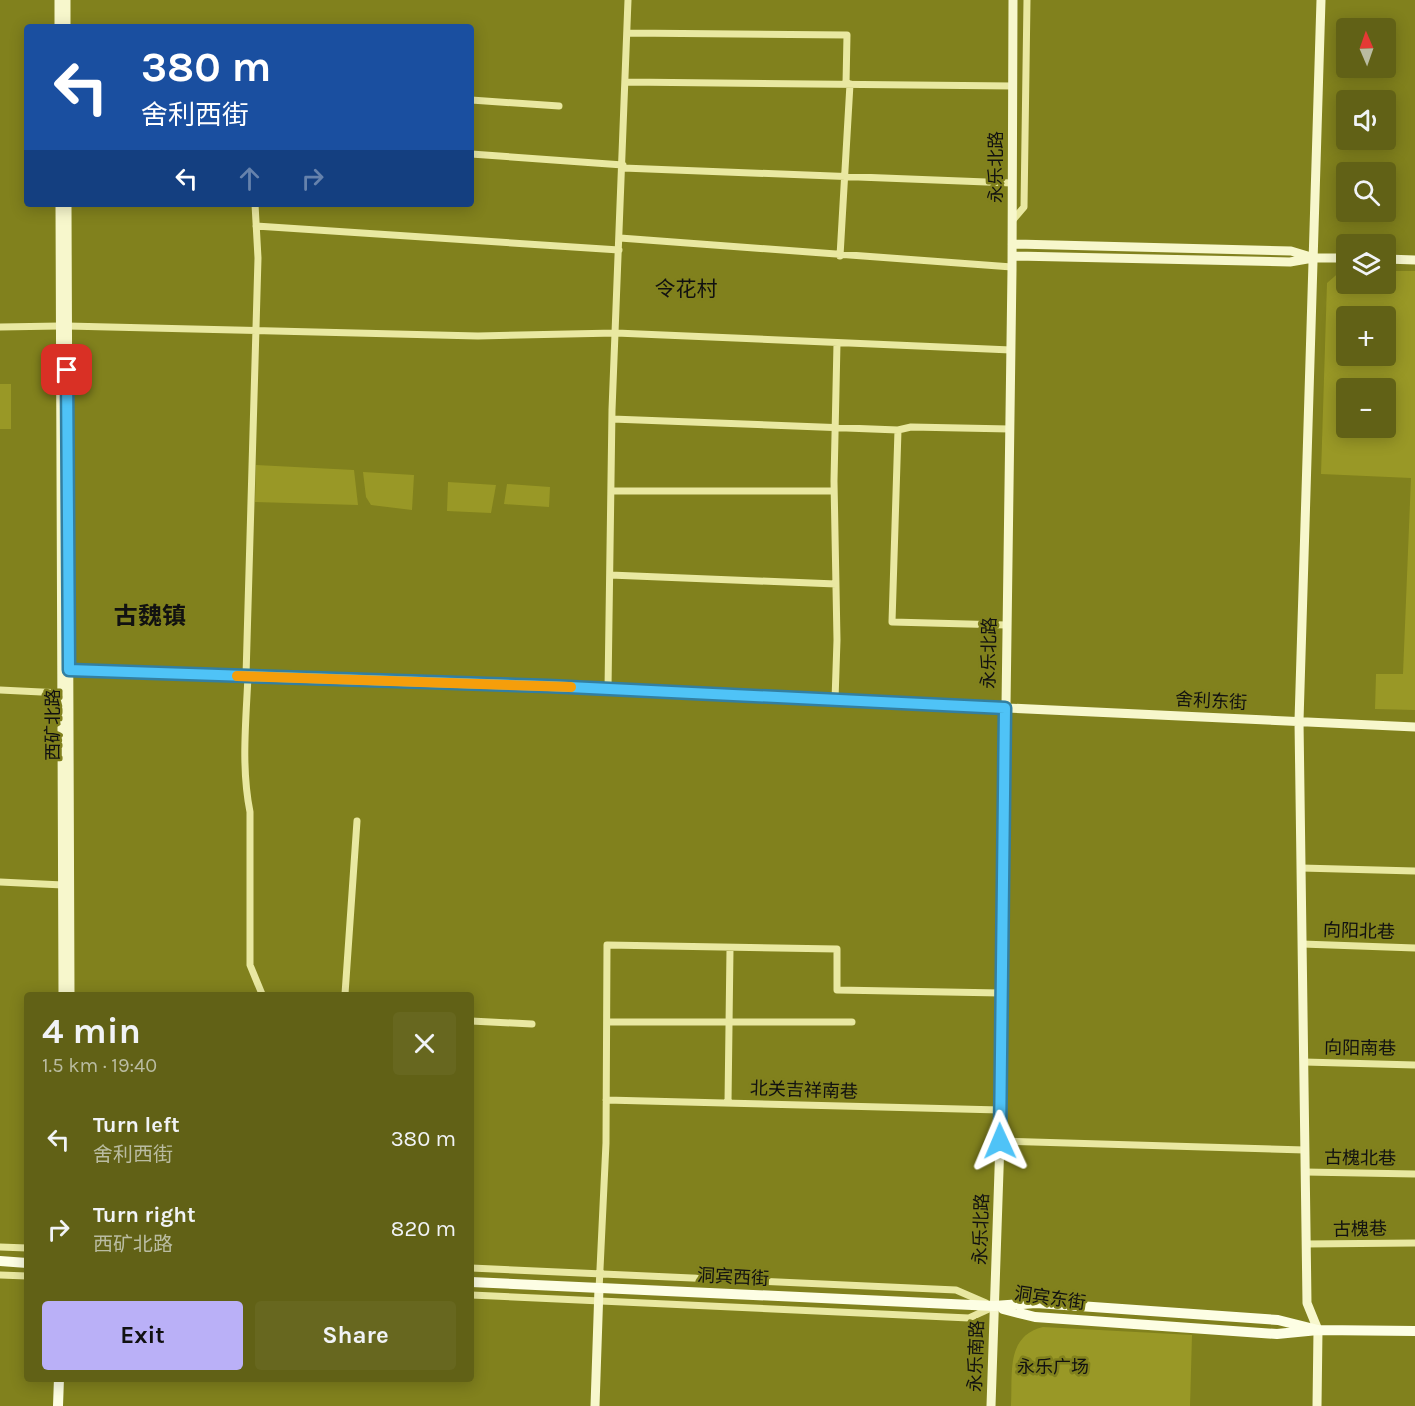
<!DOCTYPE html>
<meta charset="utf-8">
<style>
body{margin:0;font-family:Karla,"Noto Sans SC",sans-serif;background:#67671f;color:#f1f3f6;height:100vh;display:flex;flex-direction:column;font-size:22px;white-space:nowrap}
*{box-sizing:border-box;margin:0}
p{font-size:20px;color:#babca1}
.icon{flex:none;width:33px;height:33px;fill:none;stroke:currentColor;stroke-width:2;stroke-linecap:round;stroke-linejoin:round}
.map{position:relative;flex:1;overflow:hidden}
.panel{position:absolute;left:24px;top:992px;width:450px;height:390px;display:flex;flex-direction:column;background:#616116;border-radius:6px;box-shadow:0 3px 15px #0003}
.panel>*{flex:none}
.guide{position:absolute;left:24px;top:24px;width:450px;height:183px;border-radius:6px;box-shadow:0 3px 15px #0003;background:#1a4fa0;color:#fff;overflow:hidden}
.needle{width:39px;rotate:358deg}
.buttons{position:absolute;left:1336px;top:18px;display:grid;gap:12px}
.buttons a{display:grid;place-items:center;width:60px;height:60px;border-radius:6px;background:#616116;box-shadow:0 3px 15px #0003;font-size:30px}
.pin{position:absolute;display:grid;place-items:center;width:51px;height:51px;color:#fff;margin:-26px;border-radius:12px;box-shadow:0 3px 9px #0006}
.me{position:absolute;width:66px;margin:-33px;rotate:359deg;stroke-linejoin:round;filter:drop-shadow(0 0 4px #0008)}
.turn{display:flex;align-items:center;gap:21px;height:126px;padding:0 18px;font-size:27px}
.turn .icon{width:78px;height:78px;stroke-width:2.5}
.turn b{display:block;font-size:42px;line-height:51px}
.lanes{display:flex;align-items:center;height:57px;padding:0 18px;background:#0003;justify-content:center;gap:30px;direction:ltr}
.lanes .off{opacity:.35}
.round{display:grid;place-items:center;flex:none;width:63px;height:63px;border-radius:6px;background:#67671f}
.overview{display:flex;align-items:center;justify-content:space-between;height:102px;padding:0 18px}
h1{font-size:36px;font-weight:700;line-height:45px}
.primary-button{display:flex;gap:12px;margin-top:auto;padding:12px 18px}
.primary-button a{flex:1;height:69px;border-radius:6px;background:#bab0f7;color:#111;font-size:24px;font-weight:700;line-height:69px;text-align:center}
.primary-button a+a{background:#67671f;color:#f1f3f6}
ul{padding:0;list-style:none}
li{display:flex;align-items:center;gap:18px;height:90px;padding:0 18px}
li div{flex:1}
li b{display:block;font-size:22px}
li em{font-style:normal}
.map>svg:first-child{display:block}
</style>
<div class="map">
<svg width="1415" height="1406" viewBox="0 0 1415 1406">
<rect width="100%" height="100%" fill="#81811d"/>
<path fill="#999826" fill-rule="evenodd" d="M1342,270h5v14h39v-13h29v439l-40,-1 1,-35h27l8,-196 -90,-4 6,-191zM1347,316h39v40h-39zM1386,388v40h-39v-40z
M0,384h11v45h-11z
M256,465l98,5 4,35 -103,-3z
M363,472l51,3 -2,35 -41,-5 -5,-8z
M448,482l48,3 -5,28 -44,-2z
M507,484l43,3 -1,20 -45,-3z
M1043,1327l149,8 -2,71h-179c2,-31 -6,-70 32,-79z"/>
<g fill="none" stroke-linecap="round" stroke-linejoin="round">
<path stroke="#e9e8a1" stroke-width="7" d="M627,33l220,2 -1,49
M626,82l387,4
M471,100l88,6
M471,154l152,11
M623,168l389,15
M1012,221l12,-14 3,-207
M256,226l363,24
M620,238l392,29
M840,256l10,-172
M67,326l411,10 138,-3 395,17
M0,327l60,-1
M612,419l286,11 13,-3 99,2
M898,430l-6,192 114,3
M611,491h223
M610,575l226,9
M246,676l12,-418 -3,-54
M248,676c-2,45 -7,91 2,136v153l12,29
M608,689l4,-279 16,-410
M0,690l62,3
M835,700l2,-60 -3,-159 3,-138
M1301,868l114,3
M0,882l63,3
M1302,944l113,4
M345,994l12,-173
M471,1021l61,3
M608,1022h244
M1304,1062l111,3
M606,1100l394,10
M728,1103l2,-154
M1000,1141l305,9
M1305,1172l110,2
M1306,1244l109,-1
M0,1247l27,1
M471,1268l485,22 30,13
M0,1275l27,1
M599,1290l7,-147 1,-198 230,4v41l164,3
M471,1295l498,23 24,-11"/>
<path stroke="#f7f7cc" stroke-width="9" d="M59,0v27
M66,0v27
M60,204l3,790
M67,204l3,790
M1012,244l279,7 20,6
M1012,256l278,6 23,-4h34
M1386,259l29,1
M69,670l489,17 857,40
M595,1406l4,-118
M991,1406l9,-265 12,-871 1,-270
M1317,1406l1,-76 -11,-27 -8,-582 22,-721"/>
<path stroke="#fdfee4" stroke-width="10" d="M0,1261l27,2
M471,1282l523,24 42,-3 242,17 40,10
M1003,1309l32,8 242,17 41,-4 97,1
M58,1406l1,-28"/>
</g>
<g fill="none" stroke-linecap="round" stroke-linejoin="round">
<defs>
<path id="route" d="M67,370l2,300 479,16 457,22 -5,433"/>
</defs>
<use href="#route" stroke="#337fa1" stroke-width="15"/>
<use href="#route" stroke="#4fc3f7" stroke-width="10"/>
<path stroke="#f59e0b" stroke-width="10" d="M237,676l334,11"/>
</g>
<g text-anchor="middle" dominant-baseline="central" stroke-width="5" stroke-linejoin="round" paint-order="stroke">
<g font-size="18" fill="#111" stroke="#81811d">
<text transform="translate(996 167) rotate(-90)">永乐北路</text>
<text transform="translate(989 653) rotate(-89)">永乐北路</text>
<text transform="translate(1211 701) rotate(3)">舍利东街</text>
<text transform="translate(53 725) rotate(-90)">西矿北路</text>
<text transform="translate(1359 931) rotate(2)">向阳北巷</text>
<text transform="translate(1360 1048) rotate(1)">向阳南巷</text>
<text transform="translate(804 1090) rotate(2)">北关吉祥南巷</text>
<text transform="translate(1360 1158) rotate(1)">古槐北巷</text>
<text transform="translate(981 1229) rotate(-88)">永乐北路</text>
<text transform="translate(1360 1229) rotate(-1)">古槐巷</text>
<text transform="translate(733 1277) rotate(3)">洞宾西街</text>
<text transform="translate(1050 1298) rotate(8)">洞宾东街</text>
<text transform="translate(976 1356) rotate(-88)">永乐南路</text>
</g>
<g font-size="18" fill="#111" stroke="#81811d">
<text x="1053" y="1367">永乐广场</text>
</g>
<g font-size="21" fill="#111" stroke="#81811d">
<text x="686" y="289">令花村</text>
</g>
<g font-size="24" font-weight="bold" fill="#111" stroke="#81811d">
<text x="150" y="616">古魏镇</text>
</g>
</g>
</svg>
<div class="buttons">
<a><svg class="needle" viewBox="-14 -14 28 28"><path d="M0-13l5 13h-10z" fill="#e53935"/><path d="M0 13l5-13h-10z" fill="#babca1"/></svg></a>
<a><svg class="icon" aria-label="sound" viewBox="0 0 24 24"><path d="M4 9h4l5-4v14l-5-4H4zM17 9q2 3 0 6"/></svg></a>
<a><svg class="icon" aria-label="search" viewBox="0 0 24 24"><circle cx="10" cy="10" r="6"/><path d="M15 15l6 6"/></svg></a>
<a><svg class="icon" aria-label="layers" viewBox="0 0 24 24"><path d="M12 4l9 5-9 5-9-5zM3 14l9 5 9-5"/></svg></a>
<a>+</a>
<a>−</a>
</div>
<div class="pin" style="left:67px;top:370px;background:#d93025"><svg class="icon" aria-label="arrive" viewBox="0 0 24 24"><path d="M6 21V4h12l-3 4 3 4H6"/></svg></div>
<svg class="me" style="left:1000px;top:1141px" viewBox="-20 -20 40 40"><path d="M0-17L14 15 0 8-14 15z" fill="#4fc3f7" stroke="#fff" stroke-width="4"/></svg>
<div class="guide">
<div class="turn"><svg class="icon" aria-label="left" viewBox="0 0 24 24"><path d="M17 20v-9H6M10 6l-5 5 5 5"/></svg><div><b>380 m</b>舍利西街</div></div>
<div class="lanes"><svg class="icon" aria-label="left" viewBox="0 0 24 24"><path d="M17 20v-9H6M10 6l-5 5 5 5"/></svg><svg class="icon off" aria-label="ahead" viewBox="0 0 24 24"><path d="M12 20V5M6 11l6-6 6 6"/></svg><svg class="icon off" aria-label="right" viewBox="0 0 24 24"><path d="M7 20v-9h11M14 6l5 5-5 5"/></svg></div>
</div>
<section class="panel">
<div class="overview"><div><h1>4 min</h1><p>1.5 km · 19:40</p></div><a class="round"><svg class="icon" aria-label="close" viewBox="0 0 24 24"><path d="M6 6l12 12M18 6L6 18"/></svg></a></div>
<ul>
<li><svg class="icon" aria-label="left" viewBox="0 0 24 24"><path d="M17 20v-9H6M10 6l-5 5 5 5"/></svg><div><b>Turn left</b><p>舍利西街</p></div><em>380 m</em></li>
<li><svg class="icon" aria-label="right" viewBox="0 0 24 24"><path d="M7 20v-9h11M14 6l5 5-5 5"/></svg><div><b>Turn right</b><p>西矿北路</p></div><em>820 m</em></li>
</ul>
<div class="primary-button"><a>Exit</a><a>Share</a></div>
</section>
</div>
